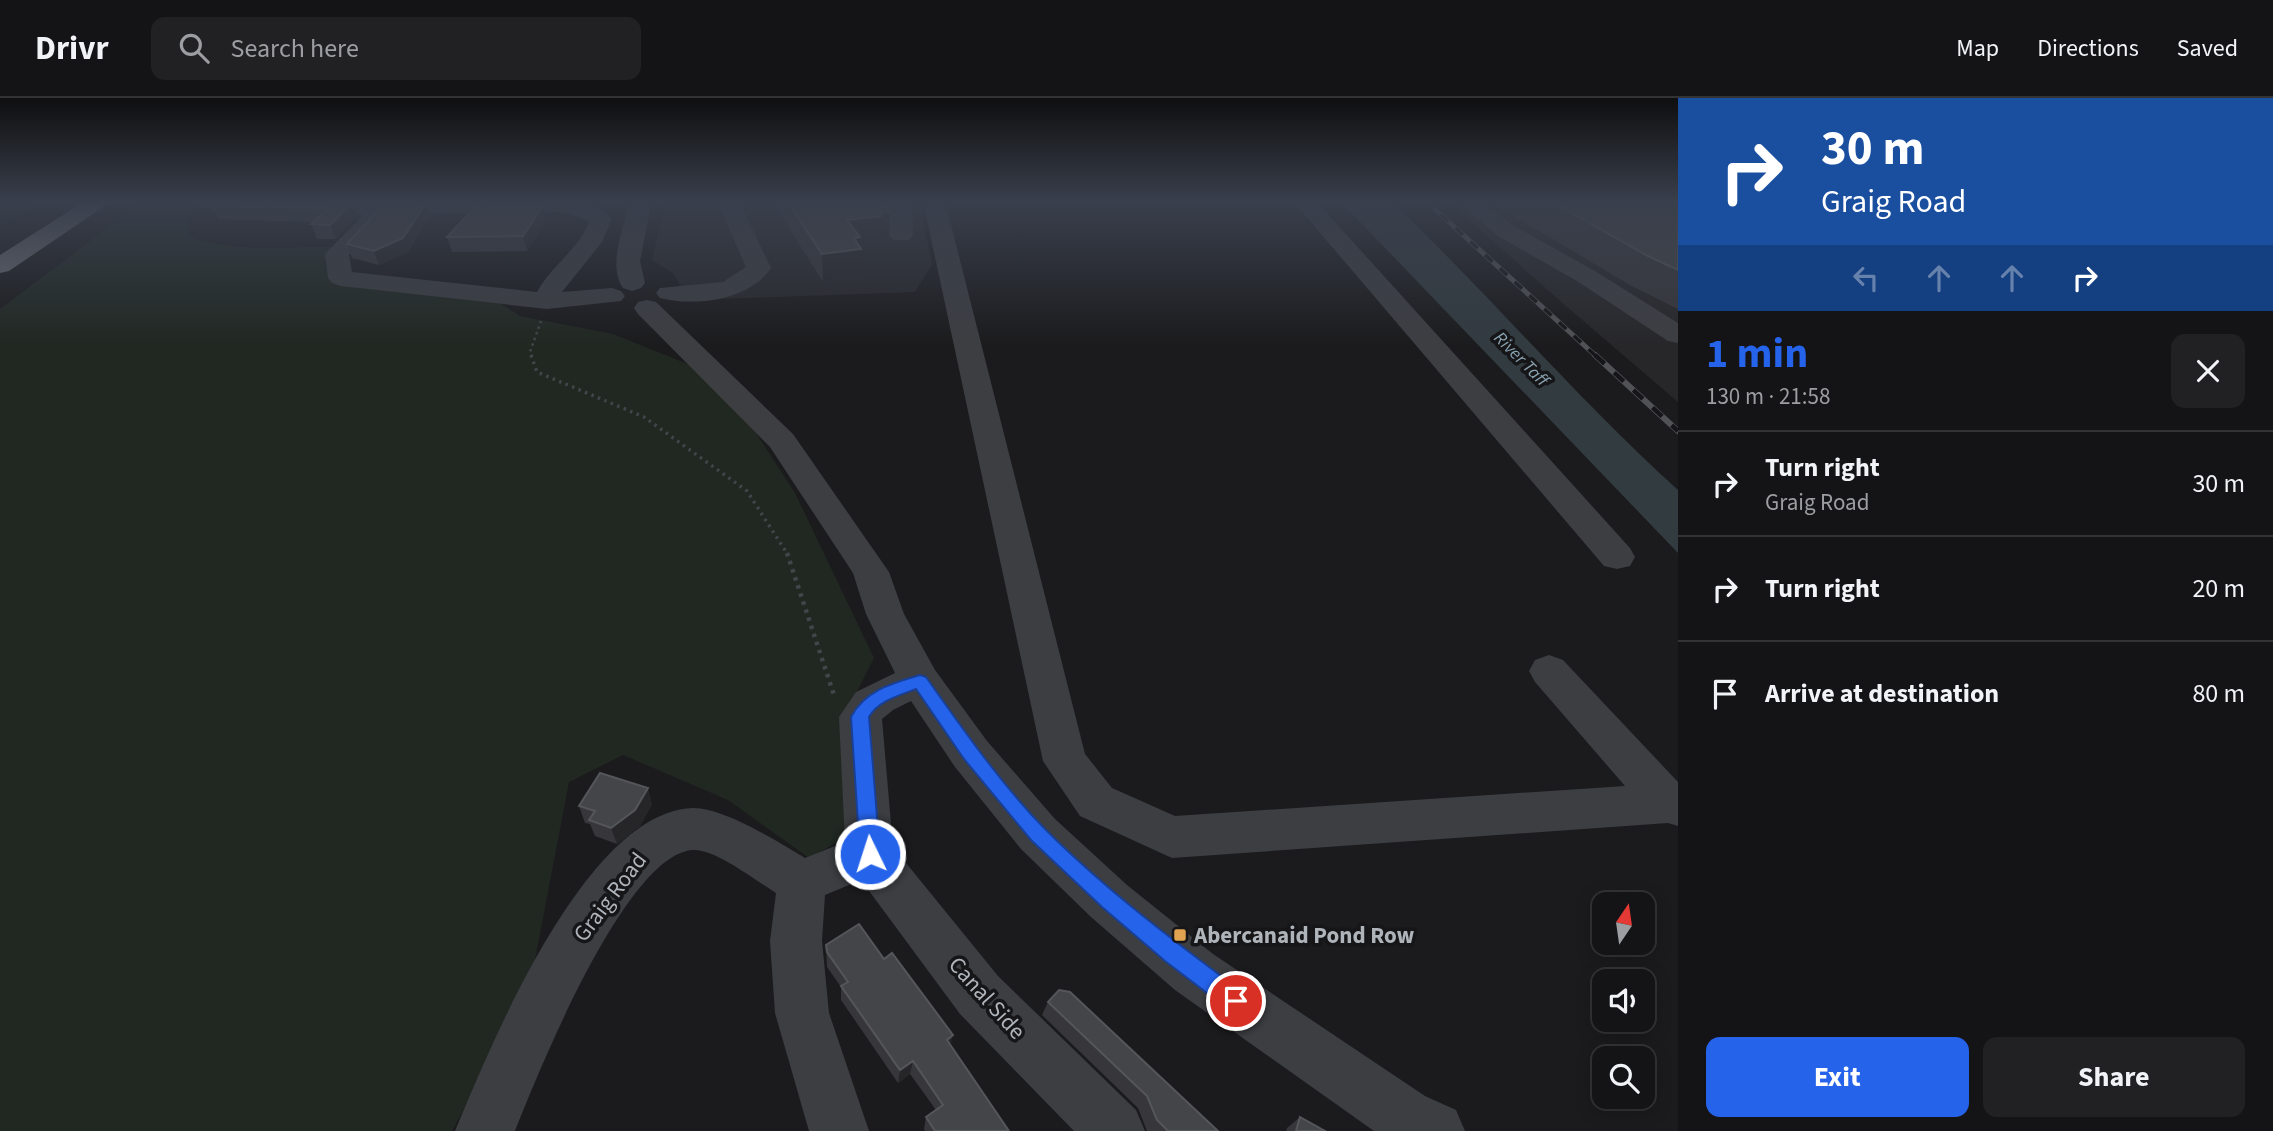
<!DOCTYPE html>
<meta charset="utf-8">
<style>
body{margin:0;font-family:"Source Sans 3",sans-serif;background:#212123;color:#f1f3f6;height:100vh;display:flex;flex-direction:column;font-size:26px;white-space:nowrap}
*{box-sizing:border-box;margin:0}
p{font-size:23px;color:#9d9ea1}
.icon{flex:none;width:38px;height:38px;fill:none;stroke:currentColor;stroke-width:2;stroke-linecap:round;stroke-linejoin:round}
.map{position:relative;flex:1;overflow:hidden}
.sheet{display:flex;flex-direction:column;background:#141416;width:595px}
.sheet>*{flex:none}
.top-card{background:#1a4fa0;color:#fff;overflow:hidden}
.needle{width:46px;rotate:13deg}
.fabs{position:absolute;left:1592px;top:794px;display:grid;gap:14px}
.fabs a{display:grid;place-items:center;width:63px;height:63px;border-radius:14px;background:#141416;box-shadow:0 4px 18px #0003,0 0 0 2px #333335;font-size:35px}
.pin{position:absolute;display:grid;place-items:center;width:60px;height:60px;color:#fff;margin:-30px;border:4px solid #fff;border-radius:50%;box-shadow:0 2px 7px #0007}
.me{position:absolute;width:77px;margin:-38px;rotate:356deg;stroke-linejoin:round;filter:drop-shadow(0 0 5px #0008)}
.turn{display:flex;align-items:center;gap:24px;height:147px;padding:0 28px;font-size:32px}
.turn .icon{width:91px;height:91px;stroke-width:2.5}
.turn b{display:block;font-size:49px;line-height:60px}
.lanes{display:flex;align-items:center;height:66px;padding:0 28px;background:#0003;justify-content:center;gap:35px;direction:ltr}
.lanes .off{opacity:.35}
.round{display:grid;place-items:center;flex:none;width:74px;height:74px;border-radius:14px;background:#212123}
.head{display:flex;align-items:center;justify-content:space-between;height:119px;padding:0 28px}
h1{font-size:42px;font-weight:700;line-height:52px;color:#2563eb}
.cta{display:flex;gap:14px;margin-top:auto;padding:14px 28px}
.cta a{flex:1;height:80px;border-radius:14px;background:#2563eb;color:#fff;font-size:28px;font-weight:700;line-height:80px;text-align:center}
.cta a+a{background:#212123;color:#f1f3f6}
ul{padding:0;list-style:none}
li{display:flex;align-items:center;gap:21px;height:105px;padding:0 28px;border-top:2px solid #333335}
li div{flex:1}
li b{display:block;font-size:26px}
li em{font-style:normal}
header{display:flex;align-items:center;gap:42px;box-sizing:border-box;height:98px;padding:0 35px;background:#141416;border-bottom:2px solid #333335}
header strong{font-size:33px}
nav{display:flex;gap:38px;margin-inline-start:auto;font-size:24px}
.search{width:490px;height:63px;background:#212123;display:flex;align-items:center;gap:18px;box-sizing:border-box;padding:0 24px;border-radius:14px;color:#9d9ea1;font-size:26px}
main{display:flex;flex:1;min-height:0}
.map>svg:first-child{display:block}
</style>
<header>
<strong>Drivr</strong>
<div class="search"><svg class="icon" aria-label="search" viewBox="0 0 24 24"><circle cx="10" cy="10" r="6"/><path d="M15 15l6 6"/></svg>Search here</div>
<nav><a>Map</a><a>Directions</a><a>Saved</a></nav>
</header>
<main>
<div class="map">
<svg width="1678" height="1033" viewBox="0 0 1678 1033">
<rect width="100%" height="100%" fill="#1b1b1d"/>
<path fill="#27272a" d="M666,103h253l13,63 -17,28 -226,8 -16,-27 -21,-13z
M1448,103h230v201l-111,-95z"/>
<path fill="#212822" d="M0,103h45l-45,26z
M143,103h59l-12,10 -3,25c44,17 100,10 146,11l-8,16 8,18 162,19 25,16 93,18 77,31 64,65 41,63 79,165 -32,63 6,115 -39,22 -81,-58 -105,-45 -54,27 -39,204 -78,145h-452v-822z"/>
<path fill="#323b40" d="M1340,103h51c99,94 186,198 287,289v63z"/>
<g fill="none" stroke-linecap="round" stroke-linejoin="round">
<path stroke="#424549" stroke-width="2.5" stroke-dasharray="2.5 3.5" stroke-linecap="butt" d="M532,259l-2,-5 11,-31"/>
<path stroke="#424549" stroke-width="3.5" stroke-dasharray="2.5 4.5" stroke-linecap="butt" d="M531,257l6,17 107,45 103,74 41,64"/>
<path stroke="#424549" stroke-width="4.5" stroke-dasharray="3.5 5" stroke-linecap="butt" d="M787,455l48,145"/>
<path fill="#3c3e42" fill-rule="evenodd" d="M573,103c14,3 30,6 39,18l-10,23 -40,50 50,-4 9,3 4,5 -4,5 -74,8 -206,-23 -9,-3 -4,-5 -3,-24 38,-39 -152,-6 -8,-2 -3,-5zM529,112c21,1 41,1 60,12 -11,28 -38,44 -52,70l-185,-20 -3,-17 39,-40z
M630,103h22l-12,60 5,22 -4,5 -9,3 -9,-3c-16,-23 1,-61 7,-87z
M717,103h22l32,67c-22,32 -75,39 -111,30l-4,-5 4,-5 63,-6 23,-15z
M890,103h22l1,34 -4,5h-16l-4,-5z
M923,103h22l140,553 27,34 63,28 450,-30 -90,-104 -6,-11 6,-11 14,-5 14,5 115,122v44l-10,-3 -496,35 -92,-42 -37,-55z
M1293,103h23l314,347 5,9 -5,9 -13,3 -13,-3z
M1456,103h25l33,25 81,45 83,52v20l-10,-2 -91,-60 -79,-45z
M647,202l9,2 137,132 96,138 15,42 31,56 52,71 68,78 72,66 86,69 212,142 31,14 9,21h-91l-199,-141 -84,-73 -70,-68 -66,-82 -44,-66 -18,9 -11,9 11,128 105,129 138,134 9,21h-71l-114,-117 -99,-134 -36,15 -3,46 7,72 40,118h-60l-34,-118 -5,-72 6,-48c-20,-12 -61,-45 -84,-43 -67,6 -154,223 -177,281h-60c36,-86 131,-320 238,-323 32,0 85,34 112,50l40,-16 -6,-125 17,-25 39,-19 -29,-59 -13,-41 -83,-126 -132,-133 -4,-6 4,-6z"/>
<path fill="#696c72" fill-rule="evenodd" d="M85,103h27l-103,70 -9,2v-18z"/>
<defs>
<path id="rail-far1" d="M1426,103l171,156"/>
<path id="rail" d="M1595,257l83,76"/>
</defs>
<use href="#rail-far1" stroke="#505256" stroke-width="5"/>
<use href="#rail" stroke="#505256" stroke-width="6"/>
<use href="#rail-far1" stroke="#161618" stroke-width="3.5" stroke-dasharray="10" stroke-linecap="butt"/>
<use href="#rail" stroke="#161618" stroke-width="4.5" stroke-dasharray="13" stroke-linecap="butt"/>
</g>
<path fill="#37373b" d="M772,103h116v37l-8,1v3l-20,3 1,4v27l-38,6z
M1501,103h177v108l-48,-24 -132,-78z
M352,105l5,14 -21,22h-19l-6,-15 2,-2 -95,-3 -7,-15z
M426,105l4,13 -22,36 -29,13 -27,-7 -5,-14z
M545,123l-18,30 -75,1 -5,-15z
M652,706l-12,22 -23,18 -22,-8 -5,-12 -5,-1 -6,-17z
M826,847l58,14 67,87 58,85h-84l-1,-2 2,-12 10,-7 -26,-36 -12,9 -57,-83v-13l-14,-20z
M1048,904l170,129h-71l-9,-23 -96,-93z
M1300,1019l25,14h-39l1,-3z"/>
<path fill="#262629" d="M884,103h4l-1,11h2l-1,26 -8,1v3l-20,3v4h1v27l-38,6 -1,-28 25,-34z
M352,105l5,14 -21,22 -6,-14z
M426,105l4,13 -22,36 -29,13 -5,-14z
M542,109l3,14 -18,30 -4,-15z
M648,690l4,16 -12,22 -23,18 -6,-16z
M953,937l-3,13 -3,-8z
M913,963l-3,13 -12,9 2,-13z"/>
<path fill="#444548" stroke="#55565a" stroke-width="2" d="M215,103h97l40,2 -22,22 -19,-1 18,-15 -118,-5z
M787,103h99l3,11 -10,1 2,3 -34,4 13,17 -6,1 7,11 -39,5z
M1550,103h128v69l-30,-14z
M426,105l-23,35 -29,13 -27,-7 37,-40z
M476,108l66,1 -19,29 -76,1z
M600,675l48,15 -13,22 -24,18 -22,-8 6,-9 -16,-5z
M859,826l25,35 8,-6 61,82 -6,5 62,91h-74l-9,-14 17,-12 -30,-44 -13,9 -59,-84 7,-4 -21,-30 -1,-7z
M1059,892l11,2 148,139h-50l-11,-11 -10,-24 -99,-94z
M1300,1019l25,14h-29z"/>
<linearGradient id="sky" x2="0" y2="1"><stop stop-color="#0f0f10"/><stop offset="0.42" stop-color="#393f4c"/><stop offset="1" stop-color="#393f4c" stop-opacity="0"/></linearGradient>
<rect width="1678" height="248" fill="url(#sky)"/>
<path fill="#2563eb" stroke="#184099" stroke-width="2" d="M920,577l6,2c37,52 74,106 119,152 61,61 130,113 199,164l3,8 -3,8 -8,3 -8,-3 -63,-48 -63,-54 -71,-67 -67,-81 -48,-70c-16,6 -38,12 -47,28l11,137 -3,6 -7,3 -7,-3 -3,-6 -9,-137c14,-27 42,-34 69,-42z"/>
<rect fill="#e0a350" stroke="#161618" stroke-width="2.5" x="1173" y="830" width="14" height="14" rx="3.5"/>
<g text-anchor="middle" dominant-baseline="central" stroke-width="7" stroke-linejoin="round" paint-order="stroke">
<g font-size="18" font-style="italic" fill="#8aa3b2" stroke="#161618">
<text transform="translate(1521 261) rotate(45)">River Taff</text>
</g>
<g font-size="23" fill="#afb4bb" stroke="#161618">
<text transform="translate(610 799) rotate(-53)">Graig Road</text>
<text transform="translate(987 900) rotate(48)">Canal Side</text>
</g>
<g font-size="23" font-weight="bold" fill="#afb4bb" stroke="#161618" text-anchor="start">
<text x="1194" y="837">Abercanaid Pond Row</text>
</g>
</g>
</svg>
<div class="fabs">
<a><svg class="needle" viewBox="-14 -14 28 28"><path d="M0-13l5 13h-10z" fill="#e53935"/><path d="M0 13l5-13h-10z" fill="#9d9ea1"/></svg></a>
<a><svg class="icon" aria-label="sound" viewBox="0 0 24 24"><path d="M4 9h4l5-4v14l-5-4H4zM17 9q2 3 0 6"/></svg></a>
<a><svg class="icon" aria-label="search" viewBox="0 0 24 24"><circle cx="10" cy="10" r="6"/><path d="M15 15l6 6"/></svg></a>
</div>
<div class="pin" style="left:1236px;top:903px;background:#d93025"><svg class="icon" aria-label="arrive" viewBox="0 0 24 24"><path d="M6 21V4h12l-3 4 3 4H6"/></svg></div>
<svg class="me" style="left:870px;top:756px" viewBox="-20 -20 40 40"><circle r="17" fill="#2563eb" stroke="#fff" stroke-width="3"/><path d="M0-11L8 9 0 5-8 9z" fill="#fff"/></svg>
</div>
<section class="sheet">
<div class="top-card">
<div class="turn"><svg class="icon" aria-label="right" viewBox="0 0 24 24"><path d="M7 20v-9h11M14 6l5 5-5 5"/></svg><div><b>30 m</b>Graig Road</div></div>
<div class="lanes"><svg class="icon off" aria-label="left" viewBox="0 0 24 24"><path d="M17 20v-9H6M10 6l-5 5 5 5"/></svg><svg class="icon off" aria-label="ahead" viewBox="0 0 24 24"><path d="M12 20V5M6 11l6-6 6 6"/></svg><svg class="icon off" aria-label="ahead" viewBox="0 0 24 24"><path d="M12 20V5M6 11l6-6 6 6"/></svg><svg class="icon" aria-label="right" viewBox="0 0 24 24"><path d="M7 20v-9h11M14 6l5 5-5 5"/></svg></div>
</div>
<div class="head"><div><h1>1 min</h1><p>130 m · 21:58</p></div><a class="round"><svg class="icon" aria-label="close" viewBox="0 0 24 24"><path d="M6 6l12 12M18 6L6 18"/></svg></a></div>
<ul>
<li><svg class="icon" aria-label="right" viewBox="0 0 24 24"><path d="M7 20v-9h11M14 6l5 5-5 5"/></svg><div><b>Turn right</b><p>Graig Road</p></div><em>30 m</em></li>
<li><svg class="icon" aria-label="right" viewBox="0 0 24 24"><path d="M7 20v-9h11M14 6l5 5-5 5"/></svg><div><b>Turn right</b></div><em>20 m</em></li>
<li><svg class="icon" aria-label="arrive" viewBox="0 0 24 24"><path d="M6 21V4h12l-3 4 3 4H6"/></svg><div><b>Arrive at destination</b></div><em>80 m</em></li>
</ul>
<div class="cta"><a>Exit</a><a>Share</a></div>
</section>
</main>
